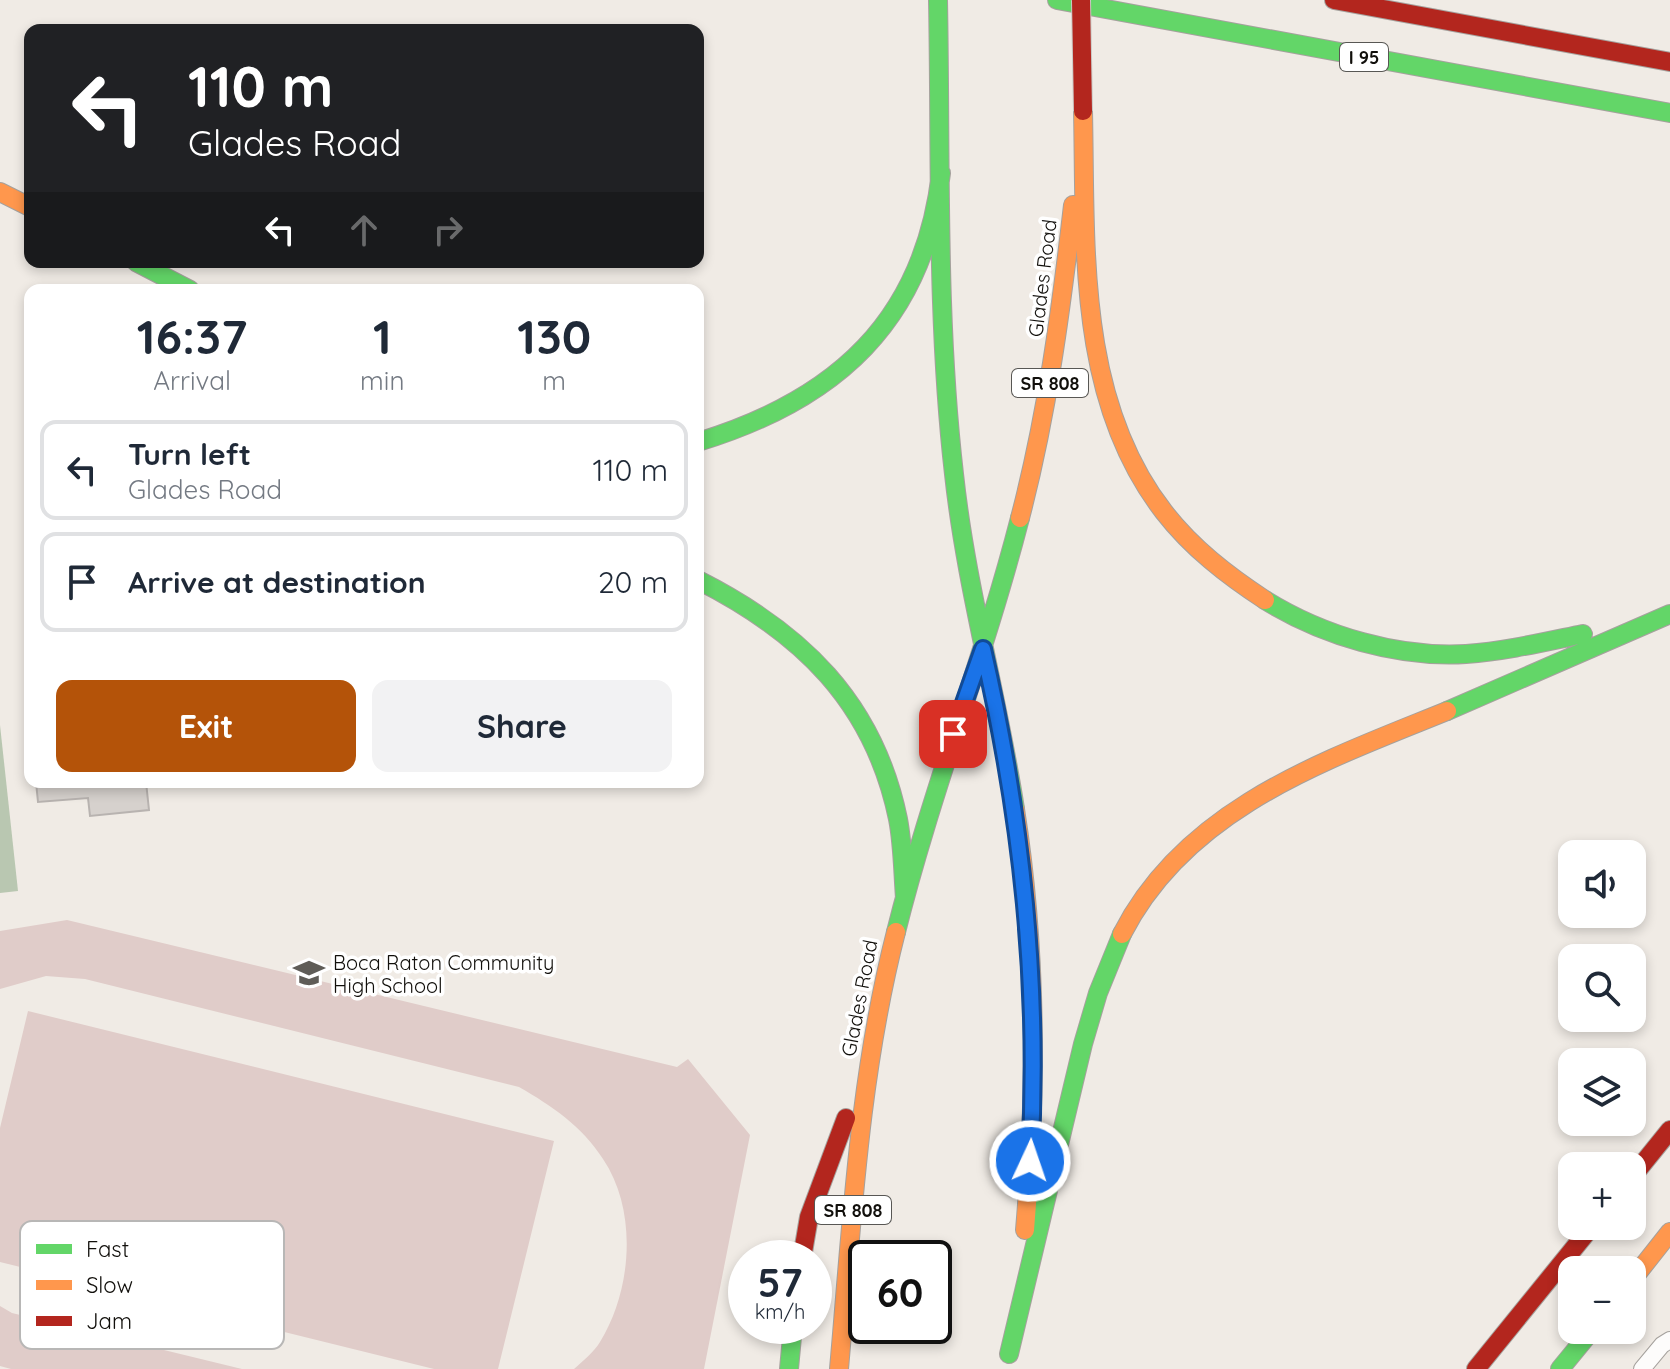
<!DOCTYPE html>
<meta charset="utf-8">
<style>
body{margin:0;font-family:Quicksand,sans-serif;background:#f2f2f3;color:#1f2937;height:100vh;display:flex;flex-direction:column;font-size:30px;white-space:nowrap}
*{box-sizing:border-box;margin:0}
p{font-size:26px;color:#747a83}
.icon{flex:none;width:44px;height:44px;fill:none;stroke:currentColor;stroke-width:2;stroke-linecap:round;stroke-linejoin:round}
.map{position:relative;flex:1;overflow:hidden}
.drawer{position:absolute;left:24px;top:284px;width:680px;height:504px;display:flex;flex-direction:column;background:#fff;border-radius:16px;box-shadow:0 4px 12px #0003}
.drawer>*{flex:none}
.hud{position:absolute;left:24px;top:24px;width:680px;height:244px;border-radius:16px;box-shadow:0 4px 12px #0003;background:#202124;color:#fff;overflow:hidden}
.tools{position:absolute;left:1558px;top:840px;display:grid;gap:16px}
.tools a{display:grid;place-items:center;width:88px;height:88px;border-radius:16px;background:#fff;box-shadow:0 4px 12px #0003;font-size:40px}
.speed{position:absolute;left:728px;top:1240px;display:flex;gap:16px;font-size:40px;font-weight:700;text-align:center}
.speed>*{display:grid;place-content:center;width:104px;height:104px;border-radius:50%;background:#fff;box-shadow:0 4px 12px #0003;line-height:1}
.speed small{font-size:20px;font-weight:400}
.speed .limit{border:4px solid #111;border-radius:12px;background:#fff;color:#111}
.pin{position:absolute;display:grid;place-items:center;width:68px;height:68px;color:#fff;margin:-34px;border-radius:16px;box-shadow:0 4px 12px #0006}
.me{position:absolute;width:88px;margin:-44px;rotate:3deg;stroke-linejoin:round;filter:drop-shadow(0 0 6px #0008)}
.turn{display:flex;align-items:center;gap:28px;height:168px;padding:0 32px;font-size:36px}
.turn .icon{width:104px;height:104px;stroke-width:2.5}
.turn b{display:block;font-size:56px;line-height:68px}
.lanes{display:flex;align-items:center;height:76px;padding:0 32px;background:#0003;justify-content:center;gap:40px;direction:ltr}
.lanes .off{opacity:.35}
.eta{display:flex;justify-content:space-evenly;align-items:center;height:136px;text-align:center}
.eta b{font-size:48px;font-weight:700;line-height:56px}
.button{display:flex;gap:16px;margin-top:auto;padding:16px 32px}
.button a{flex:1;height:92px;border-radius:16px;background:#b45309;color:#fff;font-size:32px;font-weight:700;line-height:92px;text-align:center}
.button a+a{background:#f2f2f3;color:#1f2937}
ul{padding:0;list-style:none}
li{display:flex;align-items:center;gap:24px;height:100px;margin:0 16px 12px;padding:0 16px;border:4px solid #e0e1e3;border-radius:16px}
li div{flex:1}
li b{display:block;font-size:30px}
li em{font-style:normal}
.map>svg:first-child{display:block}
</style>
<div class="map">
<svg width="1670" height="1369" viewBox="0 0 1670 1369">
<rect width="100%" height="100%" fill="#f0ebe5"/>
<path fill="#e0ccc9" d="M67,920l610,147 11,-8 62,76 -46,234h-130c9,-8 20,-17 26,-27 32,-52 38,-131 3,-183 -21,-33 -51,-53 -84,-72l-434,-108 -39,-3 -46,13v-58z
M28,1011l526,130 -56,228h-64l-434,-107v-134z
M0,1306l12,7 230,56h-231l-11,-3z"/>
<path fill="#b9c7b1" d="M0,725l18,166 -18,2z"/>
<path fill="#d6d1cd" stroke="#b8b3b0" stroke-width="2" d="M36,782h110l3,28 -59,6 -2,-18 -50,4z"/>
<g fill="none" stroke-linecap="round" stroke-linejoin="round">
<defs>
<path id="lane" d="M1642,1369l20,-24 8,-5"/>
<path id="fast" d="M938,0c3,158 -2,317 16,474 12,113 44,223 61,335
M1057,0l613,113
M136,262l54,28
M698,442c138,-42 226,-121 243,-269
M698,580c103,52 176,122 200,239 5,26 5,53 7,79
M1265,600c58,36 133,58 201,54 40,-3 78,-12 117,-20
M1447,711l223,-97
M896,932c35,-140 88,-274 124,-414
M1009,1354l74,-310 15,-51 24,-59
M789,1369l4,-43
M1560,1369l32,-39"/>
<path id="slow" d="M1083,111c3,135 -7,288 81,401 28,36 63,63 101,88
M0,192l30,15
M1020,518c27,-103 41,-207 53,-313
M1015,809c22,140 22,281 10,421
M1122,934c64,-126 202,-173 325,-223
M1632,1280l38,-48
M839,1369c13,-147 20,-293 57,-437"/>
<path id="jam" d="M1334,0l336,62
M1632,1177l38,-47
M802,1258l7,-41 37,-99
M1476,1369l116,-143"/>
</defs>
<use href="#lane" stroke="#a5a19d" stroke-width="18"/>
<use href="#fast" stroke="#a5a19d" stroke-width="20"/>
<use href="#slow" stroke="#a5a19d" stroke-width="20"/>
<use href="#jam" stroke="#a5a19d" stroke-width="20"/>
<use href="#lane" stroke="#fdfcfb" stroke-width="16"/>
<use href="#fast" stroke="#63d668" stroke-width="18"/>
<use href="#slow" stroke="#ff974d" stroke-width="18"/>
<use href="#jam" stroke="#b3261e" stroke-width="18"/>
<defs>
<path id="jam-bridge" d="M1081,0l2,111"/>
</defs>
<use href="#jam-bridge" stroke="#cac8c5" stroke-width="20" stroke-linecap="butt"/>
<use href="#jam-bridge" stroke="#b3261e" stroke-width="18"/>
</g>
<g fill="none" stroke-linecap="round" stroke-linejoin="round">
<defs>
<path id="route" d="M953,734l30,-85c39,170 57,337 47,512"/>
</defs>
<use href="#route" stroke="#114b97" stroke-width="20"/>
<use href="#route" stroke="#1a73e8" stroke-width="14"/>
</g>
<defs>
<symbol id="school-bare" viewBox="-9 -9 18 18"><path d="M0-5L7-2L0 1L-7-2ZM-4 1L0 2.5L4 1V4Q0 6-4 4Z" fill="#5f5c57" stroke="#fff" stroke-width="2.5" paint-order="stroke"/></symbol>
</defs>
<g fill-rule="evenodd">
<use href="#school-bare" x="287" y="951" width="44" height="44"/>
</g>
<g text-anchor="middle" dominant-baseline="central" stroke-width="7" stroke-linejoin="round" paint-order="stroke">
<g fill="#fff" stroke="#585754" stroke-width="2">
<rect x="1340" y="43" width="48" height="28" rx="6"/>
<rect x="1012" y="369" width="76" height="28" rx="6"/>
<rect x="815" y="1196" width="76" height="28" rx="6"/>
</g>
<g font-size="18" font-weight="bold" fill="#110f0b">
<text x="1364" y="57">I 95</text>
<text x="1050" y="383">SR 808</text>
<text x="853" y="1210">SR 808</text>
</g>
<g font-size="20" fill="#110f0b" stroke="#fff">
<text transform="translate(1042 278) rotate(-83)">Glades Road</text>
<text transform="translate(859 998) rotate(-79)">Glades Road</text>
</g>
<g font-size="20" fill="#110f0b" stroke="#fff" text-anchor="start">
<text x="333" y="962">Boca Raton Community<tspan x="333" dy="23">High School</tspan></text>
</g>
</g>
<rect x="20" y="1221" width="264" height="128" rx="12" fill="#fff" stroke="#b8b7b6" stroke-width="2"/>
<rect x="36" y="1244" width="36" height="10" fill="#63d668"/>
<rect x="36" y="1280" width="36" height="10" fill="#ff974d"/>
<rect x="36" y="1316" width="36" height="10" fill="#b3261e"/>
<g font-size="22" fill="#110f0b">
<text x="86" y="1257">Fast</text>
<text x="86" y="1293">Slow</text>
<text x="86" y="1329">Jam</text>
</g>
</svg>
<div class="tools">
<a><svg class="icon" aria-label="sound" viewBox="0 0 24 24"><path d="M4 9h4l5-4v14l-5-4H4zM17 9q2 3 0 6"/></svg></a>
<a><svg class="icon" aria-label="search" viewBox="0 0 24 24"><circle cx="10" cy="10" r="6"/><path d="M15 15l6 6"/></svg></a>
<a><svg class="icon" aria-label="layers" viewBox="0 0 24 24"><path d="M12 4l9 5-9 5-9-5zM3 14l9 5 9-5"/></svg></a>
<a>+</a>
<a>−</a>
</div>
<div class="speed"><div>57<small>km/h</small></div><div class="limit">60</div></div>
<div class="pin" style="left:953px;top:734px;background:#d93025"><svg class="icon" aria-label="arrive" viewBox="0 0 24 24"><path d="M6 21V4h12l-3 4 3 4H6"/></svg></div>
<svg class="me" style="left:1030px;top:1161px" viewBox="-20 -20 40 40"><circle r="17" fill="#1a73e8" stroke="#fff" stroke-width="3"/><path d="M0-11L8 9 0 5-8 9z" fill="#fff"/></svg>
<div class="hud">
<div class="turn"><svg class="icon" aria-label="left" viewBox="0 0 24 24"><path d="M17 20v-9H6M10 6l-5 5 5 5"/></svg><div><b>110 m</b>Glades Road</div></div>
<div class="lanes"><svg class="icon" aria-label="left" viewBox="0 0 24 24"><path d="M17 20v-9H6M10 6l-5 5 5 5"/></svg><svg class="icon off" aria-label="ahead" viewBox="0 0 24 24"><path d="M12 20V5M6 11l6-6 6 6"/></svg><svg class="icon off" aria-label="right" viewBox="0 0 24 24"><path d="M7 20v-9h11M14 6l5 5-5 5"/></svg></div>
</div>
<section class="drawer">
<div class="eta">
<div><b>16:37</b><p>Arrival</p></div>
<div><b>1</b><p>min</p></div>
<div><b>130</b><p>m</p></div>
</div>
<ul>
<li><svg class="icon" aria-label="left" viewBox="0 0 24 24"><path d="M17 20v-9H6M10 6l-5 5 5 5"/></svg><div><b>Turn left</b><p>Glades Road</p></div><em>110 m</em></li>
<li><svg class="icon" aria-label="arrive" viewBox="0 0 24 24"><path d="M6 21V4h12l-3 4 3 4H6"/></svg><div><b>Arrive at destination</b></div><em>20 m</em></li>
</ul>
<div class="button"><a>Exit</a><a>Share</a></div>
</section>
</div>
